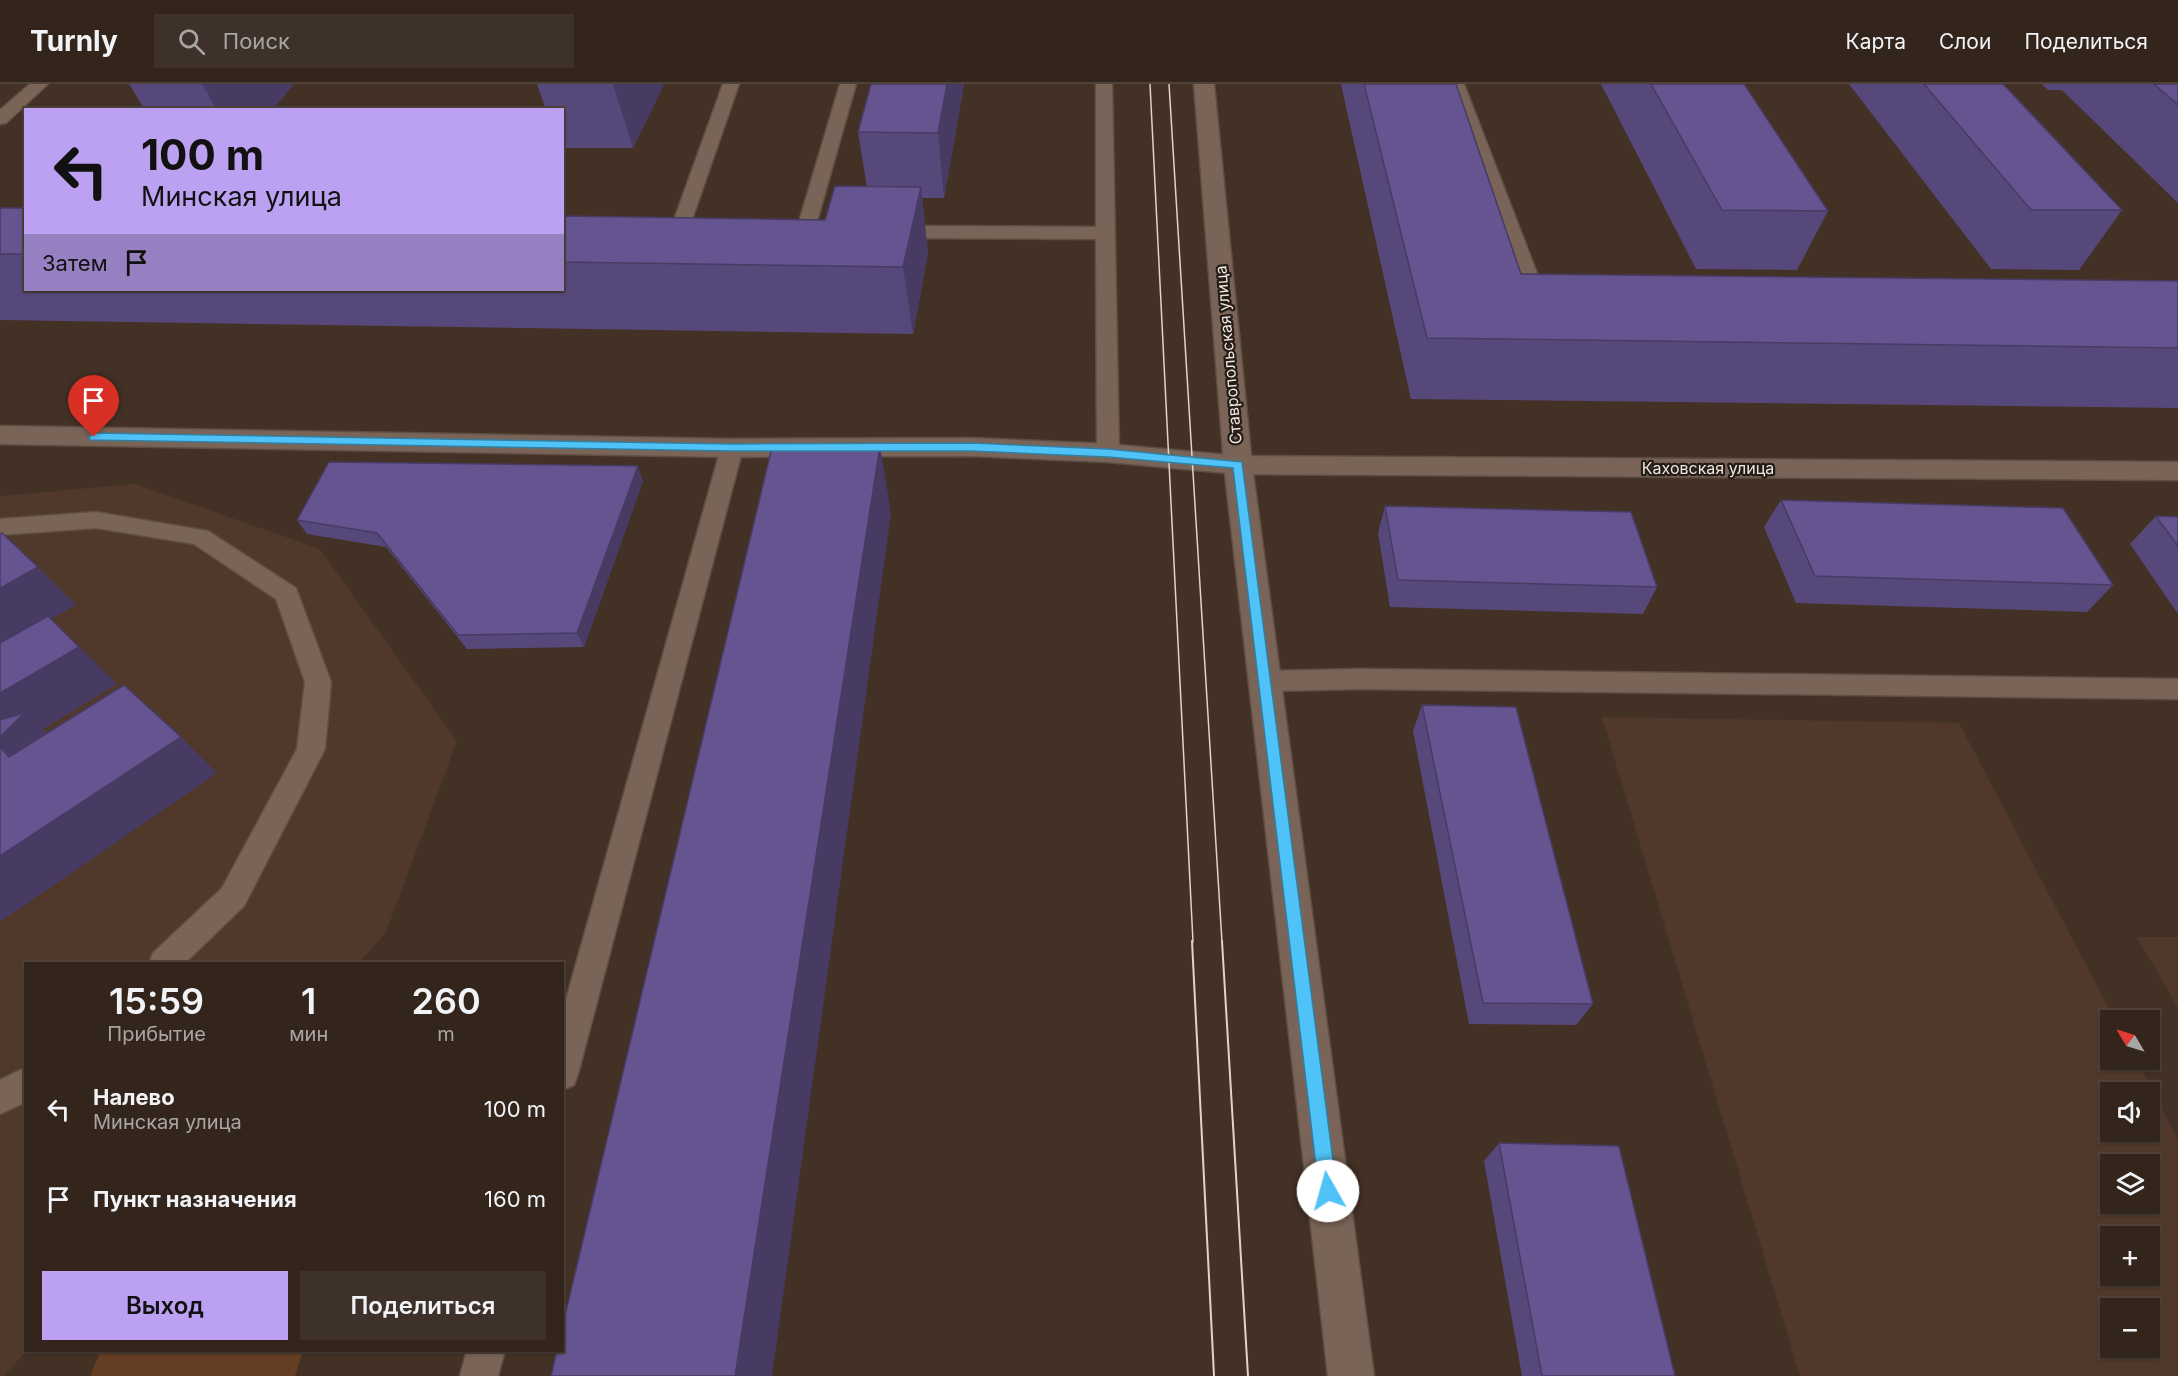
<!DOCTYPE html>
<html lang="ru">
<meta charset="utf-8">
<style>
body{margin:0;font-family:Inter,sans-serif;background:#3e3129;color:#f1f3f6;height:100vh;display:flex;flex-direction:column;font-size:22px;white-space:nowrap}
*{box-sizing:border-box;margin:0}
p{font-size:20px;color:#a9a5a3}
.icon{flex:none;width:33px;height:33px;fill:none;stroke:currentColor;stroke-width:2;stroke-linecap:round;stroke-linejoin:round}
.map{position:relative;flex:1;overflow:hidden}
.sheet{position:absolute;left:24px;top:878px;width:540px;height:390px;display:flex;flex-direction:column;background:#33251c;border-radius:0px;box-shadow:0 2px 4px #0004,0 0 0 2px #4e423b}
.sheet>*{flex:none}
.top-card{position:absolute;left:24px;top:24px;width:540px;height:183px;border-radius:0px;box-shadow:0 2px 4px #0004,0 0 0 2px #4e423b;background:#bca0f2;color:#111;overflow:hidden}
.needle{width:39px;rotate:308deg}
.buttons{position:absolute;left:2100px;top:926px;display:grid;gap:12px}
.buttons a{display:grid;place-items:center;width:60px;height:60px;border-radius:0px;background:#33251c;box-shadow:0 2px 4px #0004,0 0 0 2px #4e423b;font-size:30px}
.pin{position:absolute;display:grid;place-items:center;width:51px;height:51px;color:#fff;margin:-62px -26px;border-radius:50% 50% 50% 0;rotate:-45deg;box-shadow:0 0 6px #0007}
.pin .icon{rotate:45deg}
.me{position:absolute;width:66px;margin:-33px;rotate:353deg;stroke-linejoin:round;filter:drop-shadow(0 0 4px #0008)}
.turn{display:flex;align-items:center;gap:21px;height:126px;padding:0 18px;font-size:27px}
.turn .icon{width:78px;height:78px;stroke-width:2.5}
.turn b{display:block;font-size:42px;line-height:51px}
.then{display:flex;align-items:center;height:57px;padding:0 18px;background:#0003;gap:12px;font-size:22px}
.eta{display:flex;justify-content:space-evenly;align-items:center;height:102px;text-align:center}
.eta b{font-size:36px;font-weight:600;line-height:42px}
.button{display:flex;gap:12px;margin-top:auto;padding:12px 18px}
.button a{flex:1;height:69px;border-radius:0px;background:#bca0f2;color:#111;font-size:24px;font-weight:600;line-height:69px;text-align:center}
.button a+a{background:#3e3129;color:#f1f3f6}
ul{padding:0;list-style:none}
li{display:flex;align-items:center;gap:18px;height:90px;padding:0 18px}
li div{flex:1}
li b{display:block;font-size:22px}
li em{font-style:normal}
header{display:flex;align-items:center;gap:36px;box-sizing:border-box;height:84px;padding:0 30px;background:#33251c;border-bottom:2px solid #4e423b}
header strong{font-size:28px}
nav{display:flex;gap:33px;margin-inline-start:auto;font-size:21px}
.search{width:420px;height:54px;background:#3e3129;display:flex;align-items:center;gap:15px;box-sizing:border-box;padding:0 21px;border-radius:0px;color:#a9a5a3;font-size:22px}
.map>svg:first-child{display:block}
</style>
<header>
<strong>Turnly</strong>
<div class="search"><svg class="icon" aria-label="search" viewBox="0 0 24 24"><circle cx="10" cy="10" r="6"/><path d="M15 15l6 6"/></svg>Поиск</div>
<nav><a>Карта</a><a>Слои</a><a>Поделиться</a></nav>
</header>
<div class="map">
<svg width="2178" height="1292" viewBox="0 0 2178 1292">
<rect width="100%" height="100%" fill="#443126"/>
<path fill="#50392a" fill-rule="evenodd" d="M135,400l185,65 137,192 -71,191 -27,31h-333l1,387 -23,26h-4v-880z
M1602,633l357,6 156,297h-5v39h26l42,81v236h-378zM2110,1008h40v39h-40zM2110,1080h40v39h-40zM2110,1152h40v39h-40zM2110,1224h40v39h-40z
M2137,853h41v71z"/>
<path fill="#663e24" d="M101,1266h202l-8,26h-205z"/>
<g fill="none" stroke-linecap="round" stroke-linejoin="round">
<defs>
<path id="service" d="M30,0h18l-42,39 -6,1v-14z
M723,0h16l-51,147 -2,4h-14l-2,-4z
M840,0h16l-42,148 -2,4h-14l-2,-4z
M1096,0h16l7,369 -3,5 -8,2 -8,-2 -3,-5 -1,-214 -205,-1 -9,-6 9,-6 205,1z
M1448,0h16l86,223 -3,4h-14l-3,-4z
M732,357l8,2 3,5 -165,626 -4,11 -12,5v-76l159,-566 3,-5z
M96,428l112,19 88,57 35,94 -6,67 -81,157 -59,57h-36l4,-10 69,-65 75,-139 8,-67 -29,-83 -82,-55 -98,-16 -96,7v-16z
M1360,585l818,10v20l-818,-10 -95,2 -9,-3 -4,-7 4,-7 9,-3z
M26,983v35l-26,12v-34z
M467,1266h38l-7,26h-38z"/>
<path id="minor" d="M0,342l732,13 239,-1 137,6 130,12 940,6v18l-940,-6 -130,-12 -137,-6 -239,1 -732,-13z"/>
<path id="tertiary" d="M1194,0h20l38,381 122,911h-46l-104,-911z"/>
</defs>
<use href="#service" stroke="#5e4e44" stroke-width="3"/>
<use href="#minor" stroke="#5e4e44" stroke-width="3"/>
<use href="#tertiary" stroke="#5e4e44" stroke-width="3"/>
<use href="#service" fill="#796457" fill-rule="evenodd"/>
<use href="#minor" fill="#796457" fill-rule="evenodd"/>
<use href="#tertiary" fill="#796457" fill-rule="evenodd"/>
<path stroke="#dfd3cb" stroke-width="1.5" d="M1150,0l43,858
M1169,0l53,858"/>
<path stroke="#dfd3cb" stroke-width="2" d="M1192,857l22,435
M1222,857l26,435"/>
</g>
<path fill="#57487b" d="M129,0h165l-22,26h-127z
M537,0h127l-31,64h-71v-38h-16z
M964,0l-20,114h-22l6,55 -15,81 -913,-14v-112h26v82h536v-74l263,4 42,-33 -9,-55z
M1341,0h115l65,190 657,7v127l-767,-9z
M1601,0h143l84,127 -31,59 -101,-1z
M1849,0h154l119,126 -43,60 -88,-1z
M2042,0h136v119l-116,-113h-14z
M643,397l-59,166 -117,2 -81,-102 -79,-13 -10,-14z
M1781,416l332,85 -26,27 -291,-9 -32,-76z
M1385,422l272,81 -14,27 -253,-7 -12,-74z
M2156,432l22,1v97l-48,-70z
M1422,621l171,299 -17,21 -107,-1 -56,-293z
M1499,1059l176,233h-153l-38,-215z"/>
<path fill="#473b64" d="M202,0h92l-22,26h-55z
M613,0h51l-31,64z
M947,0h17l-20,114 -6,-65z
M921,103l7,66 -15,81 -10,-67z
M880,362l11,67 -119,863h-37z
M638,382l5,15 -59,166 -7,-14z
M38,483l38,38 -25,14 66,65 -74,45 24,20 -58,8 -9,-10v-159z
M181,653l36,36 -217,149v-66z"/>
<path fill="#65548f" stroke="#473b64" stroke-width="1.5" d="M871,0h76l-9,49 -80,-1z
M1364,0h92l65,190 657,7v67l-751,-10z
M1651,0h93l84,127 -106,-1z
M1924,0h79l119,126h-91z
M2154,0h24v21z
M835,102l86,1 -18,80 -341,-5v-46l263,4z
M0,124h26v46h-26z
M880,362l-145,930h-184l6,-26h5v-22l210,-881z
M329,378l309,4 -61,167 -119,2 -81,-102 -80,-13z
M1781,416l282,8 50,77 -298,-9z
M1385,422l246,6 26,75 -259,-7z
M2156,432l22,1v29z
M2,449l36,34 -38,21v-54z
M48,532l31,31 -79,46v-50z
M124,601l57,52 -181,119v-109l9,10z
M1422,621l94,2 77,297 -110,-1z
M24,629l-24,24v-17z
M1499,1059l120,3 56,230h-133z"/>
<path fill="#4fc3f7" stroke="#337fa1" stroke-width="1.5" d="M94,349l638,11 239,-1 137,6 134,13 95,729 -3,6 -6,2 -6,-2 -3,-6 -86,-723 -125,-11 -137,-6h-239l-642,-11 -1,-3z"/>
<g text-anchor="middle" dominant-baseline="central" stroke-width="4.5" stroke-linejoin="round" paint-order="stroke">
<g font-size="16" fill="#f1e5de" stroke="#241c16">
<text transform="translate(1228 271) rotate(-95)">Ставропольская улица</text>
<text x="1708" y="384">Каховская улица</text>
</g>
</g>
</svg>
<div class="buttons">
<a><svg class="needle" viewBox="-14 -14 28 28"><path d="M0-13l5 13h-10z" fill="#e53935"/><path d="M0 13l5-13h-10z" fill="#a9a5a3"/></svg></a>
<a><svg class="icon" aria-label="sound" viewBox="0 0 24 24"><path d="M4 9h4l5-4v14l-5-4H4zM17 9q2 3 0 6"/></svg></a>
<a><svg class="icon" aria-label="layers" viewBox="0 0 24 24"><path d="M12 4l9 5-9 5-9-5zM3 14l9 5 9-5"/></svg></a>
<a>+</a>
<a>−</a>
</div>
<div class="pin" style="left:94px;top:353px;background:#d93025"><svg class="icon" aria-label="arrive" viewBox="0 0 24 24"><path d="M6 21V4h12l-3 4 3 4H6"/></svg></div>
<svg class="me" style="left:1328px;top:1107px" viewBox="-20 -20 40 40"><circle r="19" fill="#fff"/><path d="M0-13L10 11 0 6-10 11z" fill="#4fc3f7"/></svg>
<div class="top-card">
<div class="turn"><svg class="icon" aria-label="left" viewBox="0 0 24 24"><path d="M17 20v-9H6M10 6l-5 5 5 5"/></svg><div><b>100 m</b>Минская улица</div></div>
<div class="then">Затем<svg class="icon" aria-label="arrive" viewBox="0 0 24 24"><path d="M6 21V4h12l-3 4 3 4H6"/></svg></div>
</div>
<section class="sheet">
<div class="eta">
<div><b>15:59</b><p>Прибытие</p></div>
<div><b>1</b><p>мин</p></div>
<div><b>260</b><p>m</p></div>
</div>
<ul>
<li><svg class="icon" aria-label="left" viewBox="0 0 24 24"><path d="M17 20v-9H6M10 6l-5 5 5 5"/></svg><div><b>Налево</b><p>Минская улица</p></div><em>100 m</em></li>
<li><svg class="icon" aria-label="arrive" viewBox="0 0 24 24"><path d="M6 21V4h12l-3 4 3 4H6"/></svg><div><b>Пункт назначения</b></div><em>160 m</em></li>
</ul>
<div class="button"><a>Выход</a><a>Поделиться</a></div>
</section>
</div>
